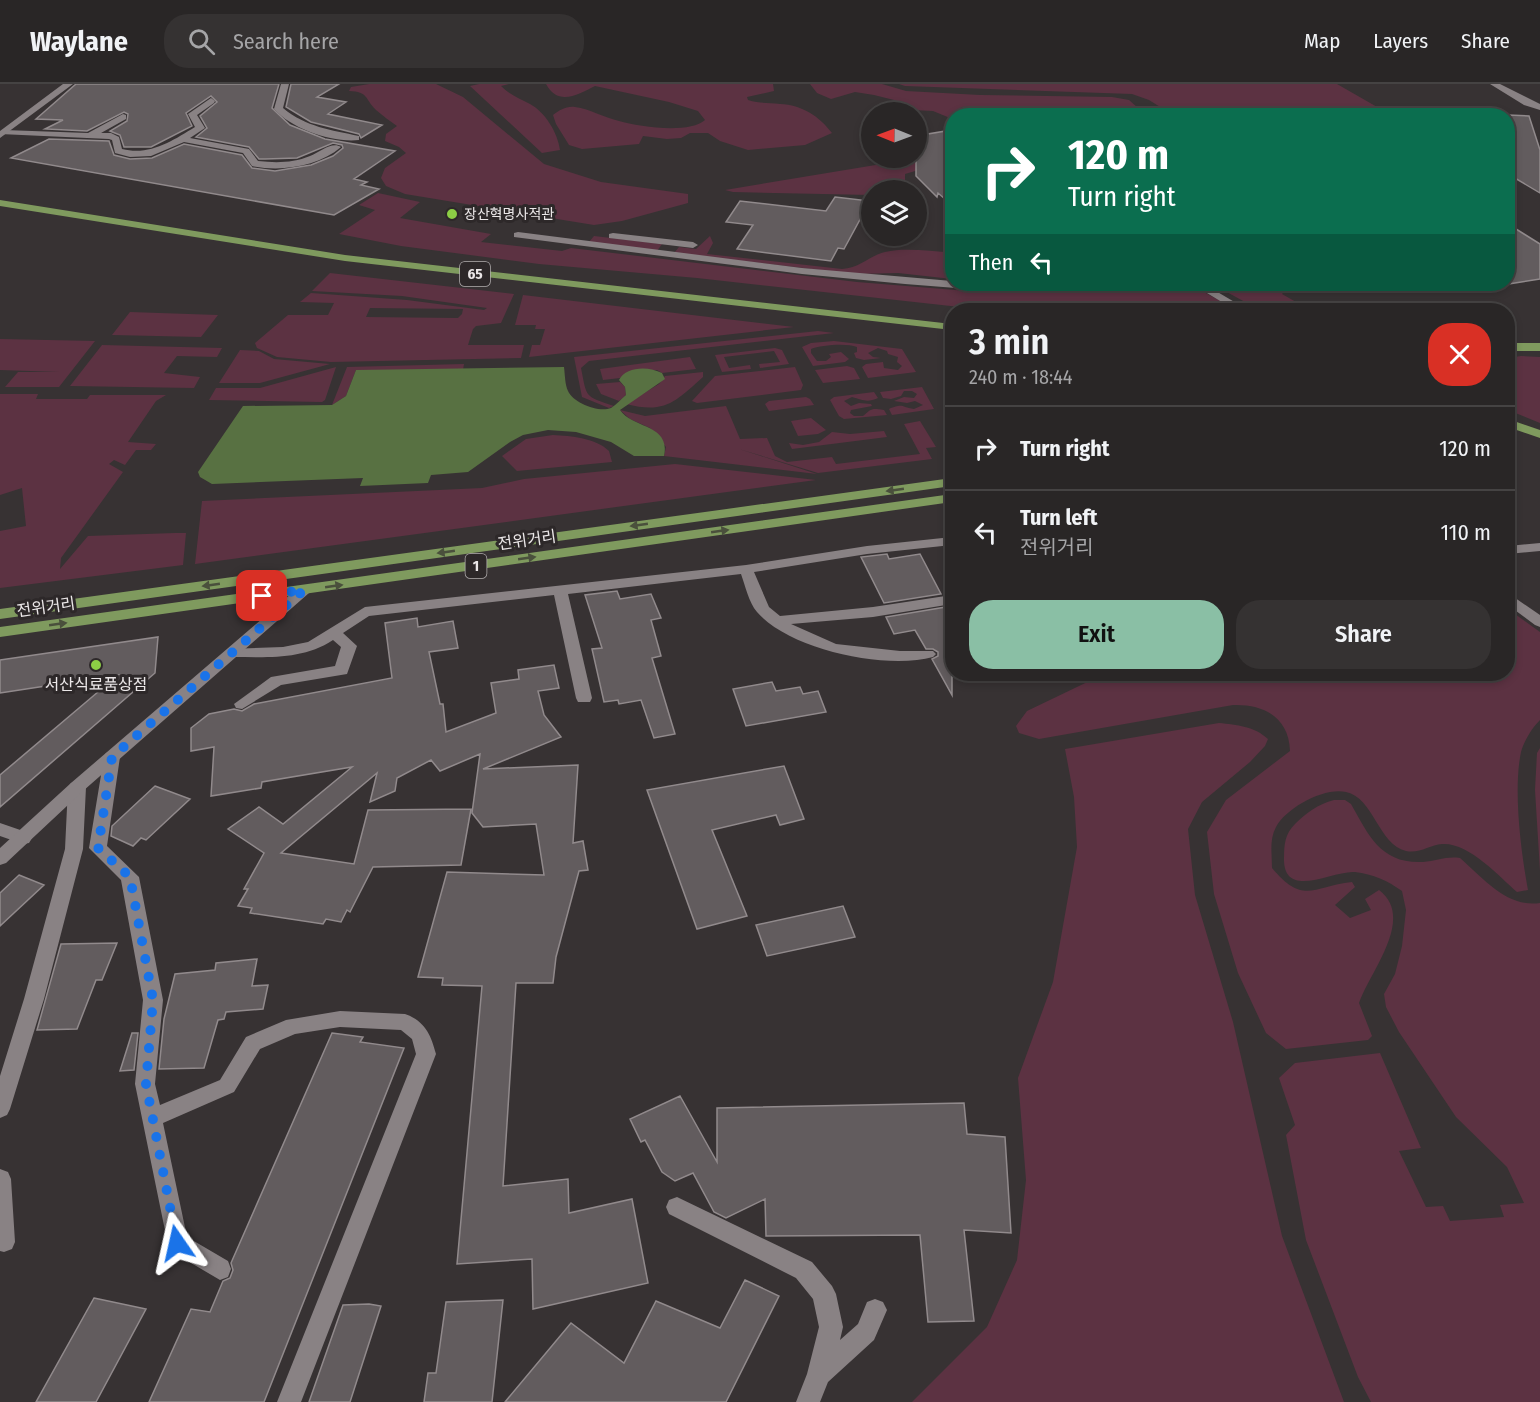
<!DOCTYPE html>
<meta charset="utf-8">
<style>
body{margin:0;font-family:"Fira Sans Condensed","Noto Sans KR",sans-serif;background:#353232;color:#f1f3f6;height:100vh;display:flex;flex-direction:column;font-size:22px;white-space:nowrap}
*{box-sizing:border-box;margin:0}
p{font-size:20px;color:#a5a5a7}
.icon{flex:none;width:33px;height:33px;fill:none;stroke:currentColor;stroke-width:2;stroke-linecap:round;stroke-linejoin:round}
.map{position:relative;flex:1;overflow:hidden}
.drawer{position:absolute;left:945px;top:219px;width:570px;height:378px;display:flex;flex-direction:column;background:#292626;border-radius:24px;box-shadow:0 3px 9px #0003,0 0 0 2px #454343}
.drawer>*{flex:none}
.top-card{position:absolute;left:945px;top:24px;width:570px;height:183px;border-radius:24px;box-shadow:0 3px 9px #0003,0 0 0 2px #454343;background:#0b6e4f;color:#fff;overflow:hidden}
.needle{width:39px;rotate:271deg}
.controls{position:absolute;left:861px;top:18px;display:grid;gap:12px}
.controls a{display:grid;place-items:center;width:66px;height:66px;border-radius:50%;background:#292626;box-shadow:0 3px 9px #0003,0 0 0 2px #454343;font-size:30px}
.pin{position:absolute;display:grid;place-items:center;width:51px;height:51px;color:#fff;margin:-26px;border-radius:12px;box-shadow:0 3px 9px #0006}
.me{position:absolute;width:66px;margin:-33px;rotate:349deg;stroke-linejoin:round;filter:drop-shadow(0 0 4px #0008)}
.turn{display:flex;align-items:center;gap:21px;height:126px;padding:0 24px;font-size:27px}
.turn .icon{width:78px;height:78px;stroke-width:2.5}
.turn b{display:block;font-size:42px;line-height:51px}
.then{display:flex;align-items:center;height:57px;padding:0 24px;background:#0003;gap:12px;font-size:22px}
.round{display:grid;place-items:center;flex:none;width:63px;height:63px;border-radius:24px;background:#353232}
.head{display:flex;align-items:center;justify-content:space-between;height:102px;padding:0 24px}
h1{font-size:36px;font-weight:600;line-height:45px}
.cta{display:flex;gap:12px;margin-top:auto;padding:12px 24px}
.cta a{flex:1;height:69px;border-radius:24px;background:#8abfa5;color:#111;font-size:24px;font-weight:600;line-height:69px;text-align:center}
.cta a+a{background:#353232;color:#f1f3f6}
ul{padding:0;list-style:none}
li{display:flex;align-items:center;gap:18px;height:84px;padding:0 24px;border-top:2px solid #454343}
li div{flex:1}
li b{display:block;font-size:22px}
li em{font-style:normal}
header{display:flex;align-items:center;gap:36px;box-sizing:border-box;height:84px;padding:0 30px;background:#292626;border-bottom:2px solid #454343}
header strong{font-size:28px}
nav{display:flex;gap:33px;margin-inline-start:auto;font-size:21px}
.search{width:420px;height:54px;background:#353232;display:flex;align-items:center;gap:15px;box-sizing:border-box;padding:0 21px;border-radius:24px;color:#a5a5a7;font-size:22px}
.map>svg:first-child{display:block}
</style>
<header>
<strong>Waylane</strong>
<div class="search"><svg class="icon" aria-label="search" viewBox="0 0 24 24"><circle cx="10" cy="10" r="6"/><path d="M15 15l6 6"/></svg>Search here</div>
<nav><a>Map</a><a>Layers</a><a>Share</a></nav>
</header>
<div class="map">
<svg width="1540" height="1318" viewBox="0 0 1540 1318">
<rect width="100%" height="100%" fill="#373233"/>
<path fill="#5c3242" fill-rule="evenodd" d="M369,0h67l27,13 81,67 57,18 87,12v9l-66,18 -28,4 -189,-31 -19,-8 -5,-8 4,-10 21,-15 -7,-6 -14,-6 1,-7 11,-8c-7,-5 -14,-10 -21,-16 -12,-12 -7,-18 -27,-19l2,-4z
M479,0h30l-8,2c9,9 18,12 29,18 15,8 28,29 30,46l-18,3 -72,-67z
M546,0h227l1,7 -27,6 1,3c12,4 20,2 32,4 22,1 39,12 52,29l-27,12 -57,5 -28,-9 -12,-8h-18l-9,5 -14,1 -24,-3 -4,8 -57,5 -13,-4 -13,-21 -3,-9c7,-5 13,-9 22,-8 15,2 30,11 44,14 20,6 71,13 86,-1l-7,-9 -29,-9 -74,-16c-16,8 -37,21 -49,-2z
M810,0h72l24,7 74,4 132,2 17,3 9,8 -11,7 -63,1 -3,-3 -90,3 20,-6 -6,-3h-23l-12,11 -17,-7 -20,-1 -19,-10 -20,-5 -19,-3 -24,7 -14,-6z
M899,0h438l54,31h-218l-24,-15 -17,-6 -227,-8z
M924,73l8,9 -27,8v6l-9,10h-24l-1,5 -138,-3 -8,-2z
M378,109l42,9 -20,16 91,16 -10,8 81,9 9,-3 286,34 123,10h73l77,-8h59l48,26h-250l-290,-32 -158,-14 -138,-18 -62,-12 36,-24 -16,-5z
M594,152l68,8 -5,7 -68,-9z
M710,152l3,7 -6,11 135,15c18,-1 27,-13 43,-17 21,-5 46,0 67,0v27l-54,-6 -43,1 -181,-21 5,-6 17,2z
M330,189l184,21 -13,29 -25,3 -3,3 -5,16h56l-3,13 -190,4 -54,-5 -20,-9 -2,-5 33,-28h40l6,-12 -34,-1 11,-9 96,7 77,10 3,-2 -85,-12 -90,-5zM370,224l92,1h1l-1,5 -4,4 -92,-1z
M1212,200h78l-8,10 28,16h-20l-10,-6 -22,5z
M523,211l271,32 -265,30 3,-12h8l5,-16h-10l1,-4h-21z
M130,228l88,3 -17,22 -89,-2z
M818,247l16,2 -245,28 -8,7c6,30 3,28 33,38l-5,2 -27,-11 -8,-40z
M0,255l95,2 -36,46h-54l13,-15h41l-59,-2z
M834,257l68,8 14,23 -48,6 -6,-11 4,-3 17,-2 1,6 14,2 4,-4 -5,-4 1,-5 -10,-3 -1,-3 -9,-3 -10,5 5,4 8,1 -17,2 -8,-2 -2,-5 3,-1v-5c-10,-4 -36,-2 -46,2v4l6,8h9l5,-4 -2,-3 12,-2 8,7 -4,3 -32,4 -11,-19 9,-4z
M102,261l120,3 -5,9 -40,-1 -13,17 36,4 -6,11 -124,-2z
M775,264l7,2 7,14 -29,4 -1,-4 21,-2 -6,-11 -50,6 5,11 21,-3 1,4 -29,3 -7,-17z
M240,266l19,1 15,8 56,5 -70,19h-41z
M1521,272l19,1v66l-32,-13v-52z
M690,273l6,12 -34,4 -5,-3h-23l-14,8 -17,2 -3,-11z
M464,280l-1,6h-107l-10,26 -14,9 15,-38z
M847,282l7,2 6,11 -37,4 -8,-13z
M336,283l-11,33 -3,2 -113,-2 7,-12h44z
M795,283l8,18 -2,5 -104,13 -5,-2 23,-25z
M703,288v5c-28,25 -38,37 -77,27l33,-20 6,-8z
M620,298l5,5 1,8 -7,6 -18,-7 -5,-10z
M922,303l12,22 -42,6 -3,-6c14,-6 12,-2 25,0l9,-4 -8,-4 -8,2 -13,-2 10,-4 10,1 3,-4 -5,-3h-8l-3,5 -10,3 -8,-1 -3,-6z
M874,308l4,6c-11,5 -15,2 -26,-1l-8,4 7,5 8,-3 12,1 1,2 -21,4 -1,3 4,3h9c9,-7 7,-8 21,-6l3,5 -43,4 -5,-3 -9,-16 4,-3z
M0,310h38l-2,5h51l3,-4h76l-10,6 -28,41 28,2 -5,6h-15l-11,15 -11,-5 -5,4 14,8 -62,86 -1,11 28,-33 87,-3h11l-3,32 -183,23v-57l26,-5 -4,-38 -22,7z
M806,313l4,2 4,6 -45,6 -4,-7 4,-3z
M726,322l14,33 27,-1 8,18 12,6 45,-5 4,7 84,-10 -16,-30 16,-3 16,26 -10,1 6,11 -114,14 -79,-24 78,25 -153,-18 2,-9 -16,-19 -20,-9 -10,-9 25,6z
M811,334l15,12 -8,4 -20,2 -7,-15z
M884,347l3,6 -95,12 -3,-6 14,2 16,-3 13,-10 18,2z
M553,351c18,1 43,3 56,16l3,11 -95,9 -15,-15 24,-17z
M675,380l141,16 -621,84 7,-63 280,-13 42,-9z
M1508,525l32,23v88c-8,8 -16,21 -19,32 -8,38 0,100 7,138l-11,2c-18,-16 -49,-50 -75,-48 -12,1 -23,10 -36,7 -28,-7 -32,-53 -60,-59 -22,-5 -60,16 -70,35 -7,13 -4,27 -4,41 32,38 41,18 80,14l3,5 -20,18 15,13 21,-8 -6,-11 14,-9c37,28 -9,81 -20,113l13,33 -4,4 -82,9 -20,-16 -28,-60 -24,-79 -7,-62 19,-32 64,-49c-1,-33 -25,-47 -57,-46l-194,34 -20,-6 -3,-7 11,-15 77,-37h404z
M1219,639c18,2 35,3 49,16l-3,7 -15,16 -48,40 -14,27 7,66 38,127 49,214 62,166h-432l75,-75 30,-67 9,-80 -8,-102 35,-96 24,-135 -3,-50 -9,-48z
M1540,664v123l-5,-81 2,-37z
M1334,716h11l6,4c18,32 30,60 72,58 13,-1 23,-6 37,-4 23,20 47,50 80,45v499h-169l-13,-25 -52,-137 -20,-105 9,-10 -16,-47 16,-15 85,-10 41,95 -22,3 27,56 17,-1 7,15 54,-4 -4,-12 24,-2 -17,-36 -51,-50 -57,-85 -13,-25 -2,-13 11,-20 7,-28 4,-36 -4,-19c-14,-10 -29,-17 -47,-19 -22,-2 -72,29 -71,-14 0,-14 1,-24 11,-34 11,-11 23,-20 39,-24z"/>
<path fill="#587142" d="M564,283c1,8 1,18 4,24 5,12 31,22 43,17 5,-3 10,-9 15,-13l-1,-8 -6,-7c7,-14 30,-14 43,-7l3,6 -45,31c13,19 51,14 44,46h-30l-23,-14 -35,-10 -28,-2 -25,5 -13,7 -42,30 -37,3 -3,8 -68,3 3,-8 -151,6 -12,-7 -2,-5 45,-66 89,-1 14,-9 10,-26z"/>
<path fill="#625c5e" stroke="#918a8c" stroke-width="1.5" d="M76,0h203l-7,24 18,17 35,14 70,12 -41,28 13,3 -6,3 18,4 -45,26 -323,-57 38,-19 60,2 5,14 16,4 22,-1 32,-14 58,11 10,13 23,3 36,-6 22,-9 10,-8 -1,-3 -9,-2 -36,15 -32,1h-6l-10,-12 -53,-10 11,-9 -7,-12 17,-14 -6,-6 -25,17 6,13 -41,21h-27l-4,-12 -10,-4 17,-10 1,-7 -4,-2 -37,19 -42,-2 18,-9 -27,-1z
M291,0h48l-22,13 29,5 -18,12 54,11 -21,13 -2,-4 -48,-12 -25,-15z
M1508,31l21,1 11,34v43l-32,-19z
M952,46v75l-14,-12 -1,4 -21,-21v-40z
M835,113l35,4 -26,48 -6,-1 -7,13 -94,-12 16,-24 -27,-3 14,-21 86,10z
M1508,140l32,20v35l-32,5z
M887,470l2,5 31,-5 21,40 -57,9 -23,-46z
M617,507l3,8 31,-5 10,24 -10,2 10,36 -9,2 23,76 -21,4 -13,-38 -22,4 -1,-4 -14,2 -12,-53 10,-1 -17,-53z
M952,522v89l-20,-36 6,-3v-4l-5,-3h-7l-11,-19 -21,4 -8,-17z
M417,534l1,9 35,-6 5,27 -29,4 11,52h3l3,28 50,-19 -5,-30 28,-4 -1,-9 36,-5 5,23 -21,3 6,24 17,22 -78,32 95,-4 -5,78 10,-2 5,29 -9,1 -23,86 -3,26h-37l-13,203 65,-7 1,34 63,-14 16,84 -115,26 -1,-50 -75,5 25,-278 -40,-1 1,-7 -25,-1 29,-105 97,3 -8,-51 -53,3 -11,-14 8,-59 -40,17 -9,-11 -34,18 -2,13 -25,11 7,-29 -96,80 73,11 14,-54 103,-1 -10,56 -88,2 -23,45 -3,-2 -6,12 -15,-3 -3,5 -73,-11 2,-5 -14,-2 10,-17h-4l20,-36 -36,-24 31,-22 24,17 69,-57 -90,15 -1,6 -50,8 3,-49 -23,4v-23l18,-14 25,-5 8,2 12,-7 138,-26 -7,-55z
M158,553l-3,36 -155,134v-32l118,-100 -118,18v-33z
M772,598l4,9 24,-4 3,7 15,-3 8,21 -80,14 -13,-37z
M784,682l20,53 -24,6 -4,-10 -64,15 35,86 -50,13 -50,-139z
M155,702l35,13 -44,41 -5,-2 -8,8 -22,-10 1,-10z
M19,791l25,10 -44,41v-33z
M843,822l12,31 -88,19 -11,-31z
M117,859l-15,37h-6l-19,49 -40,1 24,-86z
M257,875l-5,27 16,-1 -5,24 -37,3 -2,7 -6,1 -14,48 -45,1 5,-50 11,-45 40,-4 1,-7z
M132,949h6l-4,37 -14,1z
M332,949l31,4 -3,5 44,6 -140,354h-115l42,-93 19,3 13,-31 7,-3 3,-8 -2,-7z
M680,1012l37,66v-54l247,-5 3,31 38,3 6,96 -47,-3 10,91 -46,1 -8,-87 -154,1 -1,-37 -39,19 -12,-6 -21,-39 -18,8 -13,-9 -17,-32 -4,2 -11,-23z
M745,1196l34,16 -53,106h-221l66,-79 53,40 32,-62 64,27z
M94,1214l52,11 -50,93h-60z
M503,1216l-11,102h-68l4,-29h8l10,-71z
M369,1220l12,2 -31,96h-41l34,-97z"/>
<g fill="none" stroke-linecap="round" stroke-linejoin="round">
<path fill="#898284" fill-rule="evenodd" d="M281,0h8l-6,24c23,19 48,22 76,28v4c-27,3 -67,-11 -85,-31z
M1490,0h10l40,20v6l-16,-5z
M211,14l4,3 -1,2 -17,12 8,13 -15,10 59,11 9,12c18,2 35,2 52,-5 10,-4 22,-15 31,-9 -23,20 -61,25 -89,19l-9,-13 -59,-11 -33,14 -21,1 -15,-4 -3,-13 -3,-1 -109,-5 4,-4 84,3 35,-19 3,1v4l-25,14h10l8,4 3,12c28,7 50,-8 73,-22l-7,-13z
M518,148l284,36 150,13v3h145l-5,3 -52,4h-46l-89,-7 -103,-10 -288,-37v-4z
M613,149l80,9 5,3 -5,3 -84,-10v-4z
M1192,200h12l44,26h-13z
M952,453v8l-85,9 -113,18 15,35 11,9 93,-9 79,-12v9l-79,13 -82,7 45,20 64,7h33l3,3 -3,3c-47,13 -143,-7 -176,-45 -8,-9 -12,-27 -16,-38l-173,20 24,104 -2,4h-12l-2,-4 -22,-103 -185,21 -26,17 14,13 -10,28 -66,11 -39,24 -6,-1 -2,-4 37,-27 64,-11 6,-19 -8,-7c-30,20 -65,17 -99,17l-5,-2 -3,-3 3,-3 54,-2 25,-5 57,-35 381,-42 121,-19z
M1540,459v8l-32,3v-8z
M1508,509l32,22v12l-5,-2 -27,-20z
M112,667l6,2 2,4 -13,89 32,31 24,123 -8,84 5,21 60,-25 26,-43 40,-17 54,-9 65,3c20,7 26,21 31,40l-135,348h-24l139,-348 -4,-15 -11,-9 -61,-3 -45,7 -35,15 -26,43 -71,31 24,114 41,24 3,8 -3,8 -8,3 -51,-30 -34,-166 8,-84 -22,-120 -32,-32 15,-91 2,-4z
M77,697l6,2 3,4 -3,62 -39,150 -34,110 -3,6 -7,3v-42l24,-77 41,-150 3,-62 3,-4z
M0,739l29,10 3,5 -3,5 -6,1 -23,-8z
M0,1085l8,3 3,7 4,63 -3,7 -8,3 -4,-1z
M677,1113l135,65 20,24 4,8 7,33 -3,13 18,-16 9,-22 8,-3 8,3 4,8 -13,30 -46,42 -8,20h-24l11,-28 12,-47 -6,-28 -17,-21 -127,-64 -3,-7 3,-7z"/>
<path fill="#898284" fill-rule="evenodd" d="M63,0h10l-73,54v-7z
M304,502l5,1 2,3 -2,3 -226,198 -77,72 -6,2v-17l71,-65 228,-196z"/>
<path fill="#7f9a5e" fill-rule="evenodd" d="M0,116l345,55 607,69v6l-607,-69 -345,-55z
M1508,259h32v8h-32z
M1508,335l32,11v8l-32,-11z
M952,394v8l-952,133v-10z
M952,410v8l-952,135v-10z"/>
</g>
<defs><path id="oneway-solid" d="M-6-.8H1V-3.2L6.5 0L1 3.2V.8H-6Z" transform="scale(1.5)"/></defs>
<g fill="#4a503c">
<use href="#oneway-solid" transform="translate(895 406) rotate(172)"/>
<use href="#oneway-solid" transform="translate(639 441) rotate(172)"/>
<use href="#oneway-solid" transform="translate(720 447) rotate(-8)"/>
<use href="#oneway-solid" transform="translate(446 468) rotate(172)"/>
<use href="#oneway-solid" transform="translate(527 474) rotate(-8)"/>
<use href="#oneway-solid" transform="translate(211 501) rotate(172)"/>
<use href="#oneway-solid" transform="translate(334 502) rotate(-8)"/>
<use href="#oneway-solid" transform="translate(58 540) rotate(-8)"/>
</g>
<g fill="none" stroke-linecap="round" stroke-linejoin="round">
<path stroke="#1a73e8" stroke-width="10" stroke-dasharray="0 18" d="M177,1159l-31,-159 7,-84 -23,-123 -32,-29 14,-91 192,-167 -42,6"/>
</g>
<g fill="#8cce45" stroke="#2d2829" stroke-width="2">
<circle cx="452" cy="130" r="6"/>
<circle cx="96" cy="581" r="6"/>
</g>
<g text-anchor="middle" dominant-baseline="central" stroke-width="6" stroke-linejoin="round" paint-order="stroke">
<g font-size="14" fill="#ebe7e8" stroke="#2d2829" text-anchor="start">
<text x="464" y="130">장산혁명사적관</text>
</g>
<g fill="#2d2829" stroke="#b2aeaf" stroke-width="1.5">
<rect x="460" y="178" width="30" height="24" rx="4.5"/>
<rect x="465.5" y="470" width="21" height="24" rx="4.5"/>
</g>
<g font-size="15" font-weight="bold" fill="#ebe7e8">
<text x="475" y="190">65</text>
<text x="476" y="482">1</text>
</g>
<g font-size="16" fill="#ebe7e8" stroke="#2d2829">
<text transform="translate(527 456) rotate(-8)">전위거리</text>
<text transform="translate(46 523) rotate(-8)">전위거리</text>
</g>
<g font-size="16" fill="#ebe7e8" stroke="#2d2829">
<text x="96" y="600">서산식료품상점</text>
</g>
</g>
</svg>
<div class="controls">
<a><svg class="needle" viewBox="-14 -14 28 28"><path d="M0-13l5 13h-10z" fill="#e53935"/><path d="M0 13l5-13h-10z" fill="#a5a5a7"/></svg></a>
<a><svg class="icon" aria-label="layers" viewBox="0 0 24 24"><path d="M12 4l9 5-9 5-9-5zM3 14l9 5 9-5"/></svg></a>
</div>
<div class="pin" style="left:262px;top:512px;background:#d93025"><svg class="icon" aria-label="arrive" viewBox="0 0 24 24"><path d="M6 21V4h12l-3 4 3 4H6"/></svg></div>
<svg class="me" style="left:177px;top:1159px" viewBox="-20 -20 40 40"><path d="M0-17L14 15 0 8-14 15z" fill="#1a73e8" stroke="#fff" stroke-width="4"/></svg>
<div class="top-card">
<div class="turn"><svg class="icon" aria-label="right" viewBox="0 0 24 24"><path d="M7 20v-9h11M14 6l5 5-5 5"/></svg><div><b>120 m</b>Turn right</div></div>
<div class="then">Then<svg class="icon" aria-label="left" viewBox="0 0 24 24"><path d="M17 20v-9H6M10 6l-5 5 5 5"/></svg></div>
</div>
<section class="drawer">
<div class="head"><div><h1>3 min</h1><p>240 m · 18:44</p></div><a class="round" style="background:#d93025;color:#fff"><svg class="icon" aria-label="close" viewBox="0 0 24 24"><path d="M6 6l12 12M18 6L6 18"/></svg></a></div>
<ul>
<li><svg class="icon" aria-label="right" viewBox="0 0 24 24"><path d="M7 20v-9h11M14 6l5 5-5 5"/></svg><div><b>Turn right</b></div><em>120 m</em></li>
<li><svg class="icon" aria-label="left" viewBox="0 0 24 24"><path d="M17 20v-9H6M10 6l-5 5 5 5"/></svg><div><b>Turn left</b><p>전위거리</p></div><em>110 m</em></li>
</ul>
<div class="cta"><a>Exit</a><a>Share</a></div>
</section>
</div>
